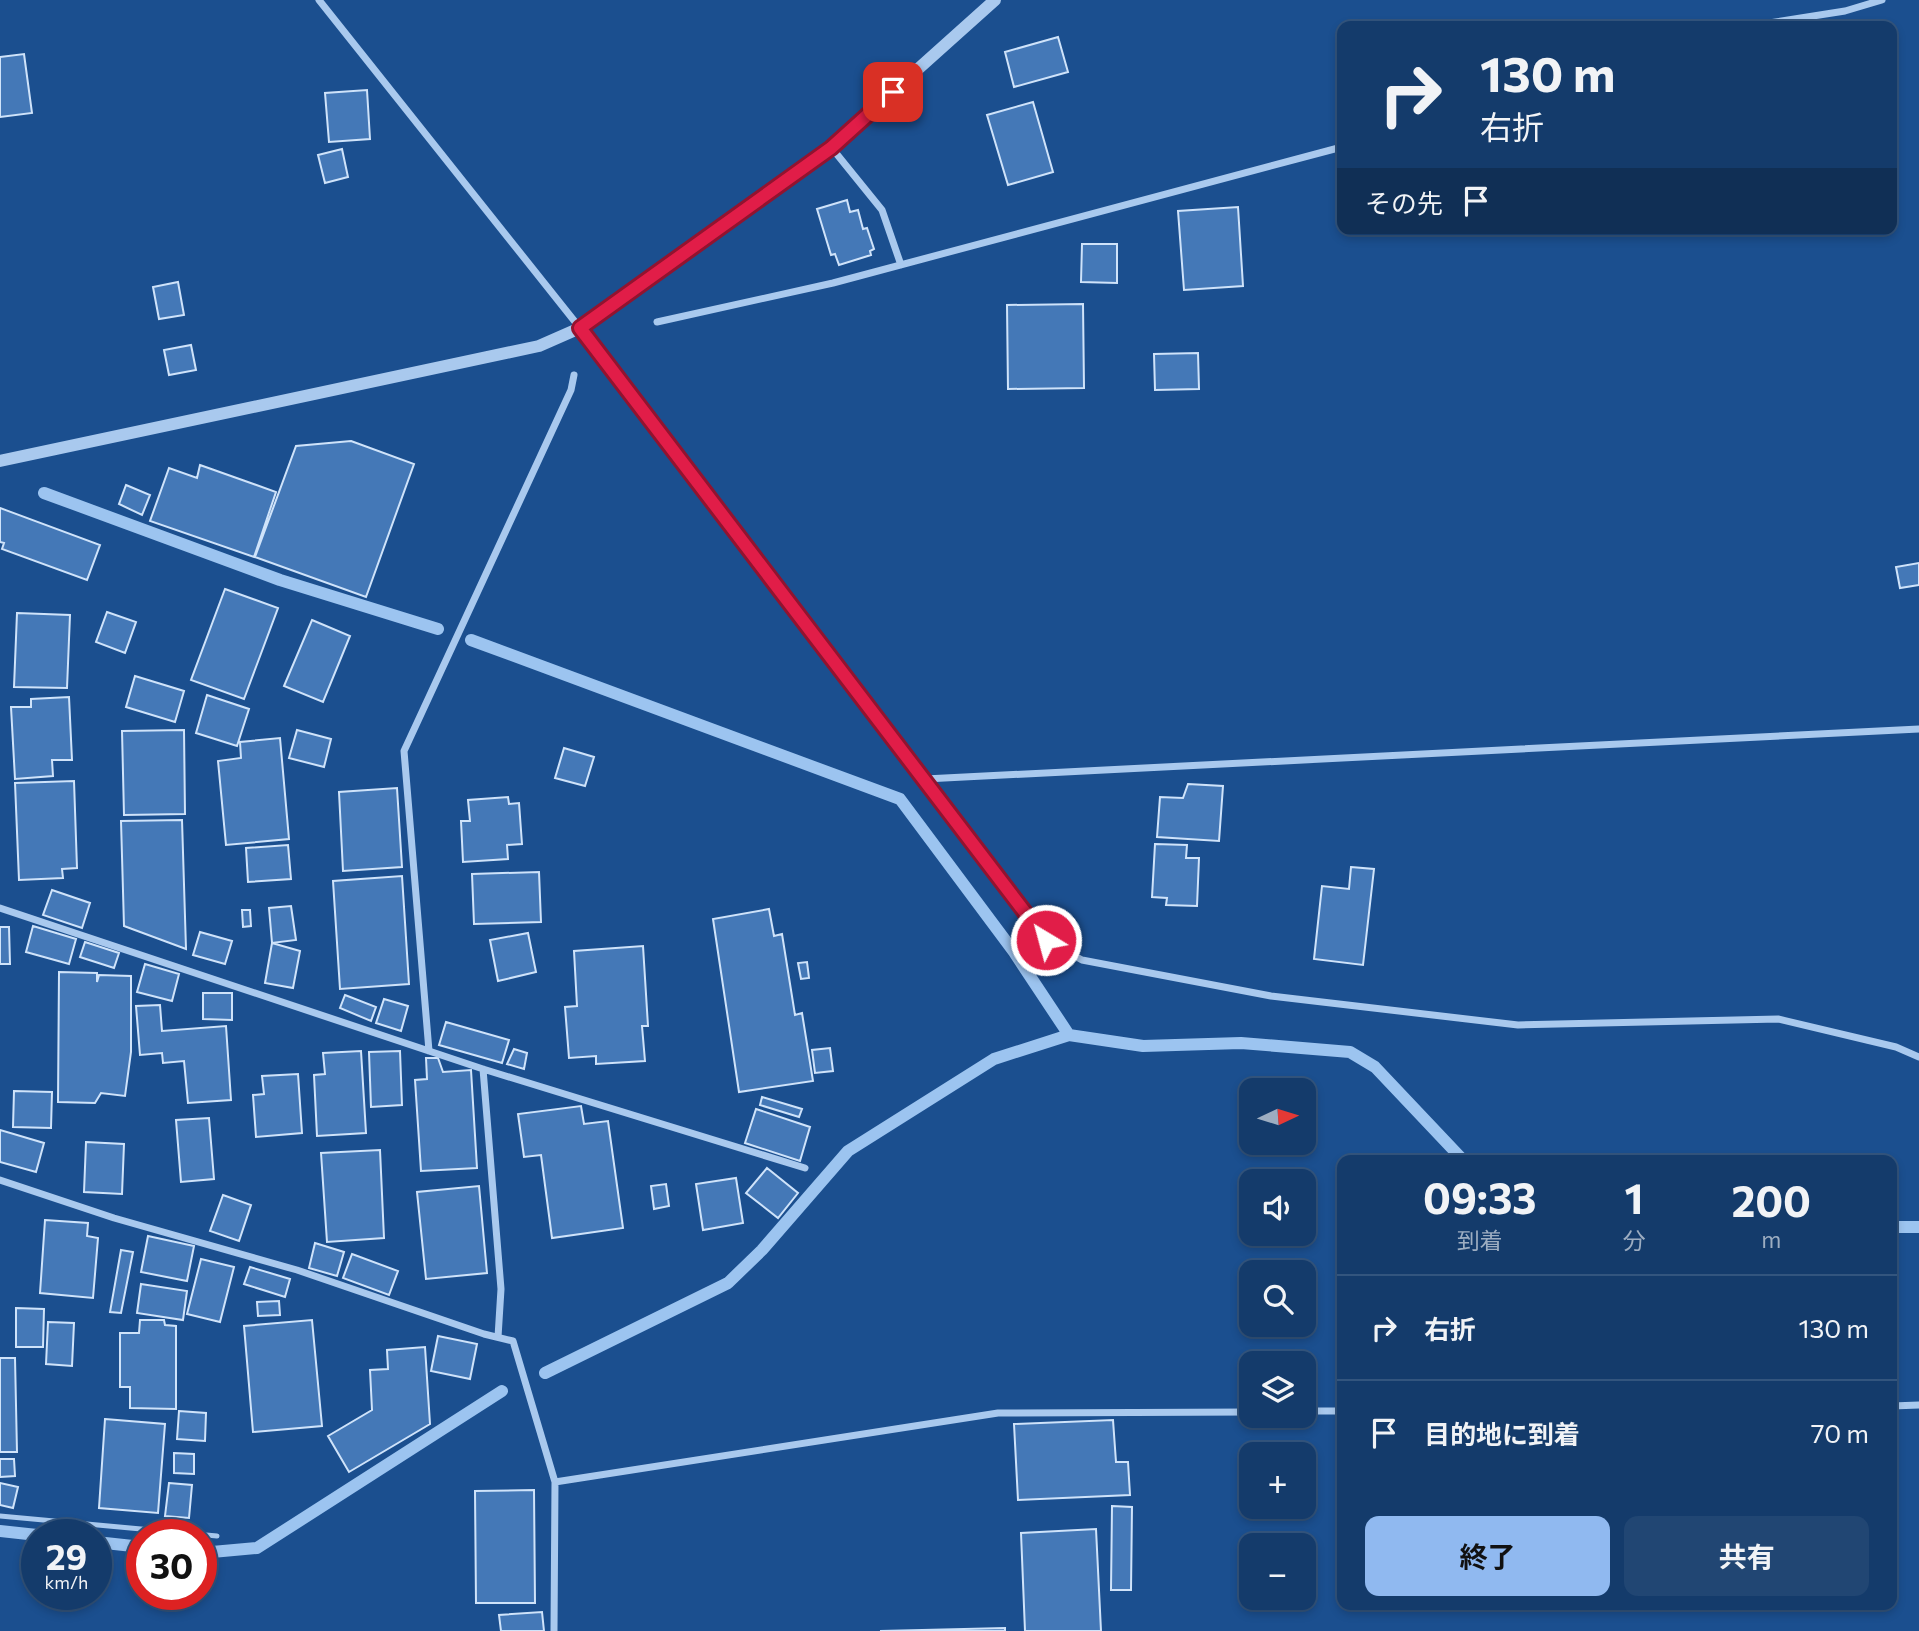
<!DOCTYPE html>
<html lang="ja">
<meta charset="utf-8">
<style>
body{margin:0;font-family:Commissioner,"Noto Sans JP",sans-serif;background:#214673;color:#f1f3f6;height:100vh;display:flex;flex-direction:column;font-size:26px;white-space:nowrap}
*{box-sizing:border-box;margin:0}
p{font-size:23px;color:#9dadc1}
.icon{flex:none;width:38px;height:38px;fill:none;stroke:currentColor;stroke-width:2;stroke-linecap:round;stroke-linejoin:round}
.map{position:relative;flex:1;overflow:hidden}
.sheet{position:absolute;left:1337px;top:1155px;width:560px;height:455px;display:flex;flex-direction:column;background:#143b6b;border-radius:14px;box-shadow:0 4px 10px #0003,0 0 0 2px #33557e}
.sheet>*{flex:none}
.banner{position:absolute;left:1337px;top:21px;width:560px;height:214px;border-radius:14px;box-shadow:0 4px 10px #0003,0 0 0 2px #33557e;background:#143b6b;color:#f1f3f6;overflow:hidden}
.needle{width:46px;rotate:86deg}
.fabs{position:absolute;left:1239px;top:1078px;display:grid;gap:14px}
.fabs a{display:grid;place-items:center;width:77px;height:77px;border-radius:14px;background:#143b6b;box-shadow:0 4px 10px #0003,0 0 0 2px #33557e;font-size:35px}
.speed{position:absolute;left:21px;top:1519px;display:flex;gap:14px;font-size:35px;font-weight:700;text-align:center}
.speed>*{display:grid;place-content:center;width:91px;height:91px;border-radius:50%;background:#143b6b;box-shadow:0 4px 10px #0003,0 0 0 2px #33557e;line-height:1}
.speed small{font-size:18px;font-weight:400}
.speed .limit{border:10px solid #d22;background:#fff;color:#111}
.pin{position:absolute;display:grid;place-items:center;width:60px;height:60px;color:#fff;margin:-30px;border-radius:14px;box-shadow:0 4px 10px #0006}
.me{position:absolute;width:77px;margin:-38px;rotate:323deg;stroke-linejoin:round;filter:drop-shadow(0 0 5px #0008)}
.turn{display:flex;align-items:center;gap:24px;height:147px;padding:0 28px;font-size:32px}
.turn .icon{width:91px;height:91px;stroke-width:2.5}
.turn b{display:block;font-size:49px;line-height:60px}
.then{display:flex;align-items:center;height:66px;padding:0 28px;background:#0003;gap:14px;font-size:26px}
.eta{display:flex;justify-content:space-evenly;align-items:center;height:119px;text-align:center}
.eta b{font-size:42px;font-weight:700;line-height:49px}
.cta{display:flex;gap:14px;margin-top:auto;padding:14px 28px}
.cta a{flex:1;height:80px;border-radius:14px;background:#90b9f0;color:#111;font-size:28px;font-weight:700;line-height:80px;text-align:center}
.cta a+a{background:#214673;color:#f1f3f6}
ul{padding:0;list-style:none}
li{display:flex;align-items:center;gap:21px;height:105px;padding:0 28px;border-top:2px solid #33557e}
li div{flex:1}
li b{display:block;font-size:26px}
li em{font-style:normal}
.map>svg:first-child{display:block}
</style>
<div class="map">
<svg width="1919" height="1631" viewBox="0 0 1919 1631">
<rect width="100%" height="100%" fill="#1b4f8f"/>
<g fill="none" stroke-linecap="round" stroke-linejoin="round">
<path stroke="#9cc4f0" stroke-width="12" d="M44,493l236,87 158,49
M471,640l429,159 114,153 55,83 74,11 98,-3 109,9 25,15 88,93
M1892,1227h27
M545,1373l183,-90 34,-33 86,-99 146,-92 75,-24
M0,1531l37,4
M96,1542l46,5
M201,1553l56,-5 245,-157"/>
</g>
<path fill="#4478b7" stroke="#cfe3fa" stroke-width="2" d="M1058,37l10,35 -54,15 -9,-35z
M24,54l8,59 -32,4v-60z
M367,90l3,49 -41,3 -4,-49z
M1033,102l20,70 -45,13 -21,-70z
M342,149l6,28 -23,6 -7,-28z
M847,200l3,12 8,-2 5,19 4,-1 7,21 -4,2 1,4 -32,10 -4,-11 -4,1 -14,-46z
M1238,207l5,79 -59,4 -6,-79z
M1082,244h35v39l-36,-1z
M178,282l6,33 -25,4 -6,-32z
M1083,304l1,84 -76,1 -1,-84z
M191,345l5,25 -27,5 -5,-25z
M1198,353l1,36 -44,1 -1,-36z
M351,441l63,23 -48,133 -111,-40 41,-111z
M200,465l76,27 -22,65 -104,-36 19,-53 28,10z
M126,485l24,10 -8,20 -23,-11z
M0,508l100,37 -13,35 -85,-31 2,-6 -4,-1z
M1919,563v22l-19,3 -4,-21z
M225,589l53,19 -34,91 -53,-19z
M107,612l29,10 -11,31 -29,-11z
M17,613l53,2 -3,73 -53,-1z
M312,620l38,16 -27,66 -39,-16z
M135,676l49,15 -9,31 -49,-15z
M207,695l42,14 -12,37 -41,-13z
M69,697l3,63h-20l1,16 -38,3 -4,-72h20v-8z
M184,730l1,84 -61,1 -2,-84z
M297,730l34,9 -7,28 -35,-9z
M280,738l9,101 -63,6 -8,-84 23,-3 -1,-16z
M564,748l30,9 -9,29 -30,-8z
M74,781l3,87 -15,1 1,9 -44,2 -4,-97z
M1188,784l35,2 -4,55 -62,-4 3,-40 23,1z
M397,788l5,79 -59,4 -4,-79z
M508,797l1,7 10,-1 3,41 -15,1 1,14 -45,3 -2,-41h9l-2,-21z
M182,820l4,129 -62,-23 -3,-105z
M1155,844l32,1 -1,13h13l-2,48 -31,-1 1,-7 -15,-1z
M288,845l3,34 -43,3 -2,-34z
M1351,867l23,2 -11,96 -49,-6 8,-73 27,3z
M539,872l2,50 -67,2 -2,-50z
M402,876l7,108 -69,5 -7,-108z
M52,890l38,13 -8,25 -39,-13z
M291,906l5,34 -24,3 -3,-35z
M769,909l5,27 8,-2 13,81 7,-2 11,68 -74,11 -26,-173z
M242,910h8l1,16 -8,1z
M33,926l43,13 -7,25 -43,-12z
M0,927h9l1,37h-10z
M200,932l32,9 -7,23 -32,-9z
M528,933l8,39 -38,9 -8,-41z
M85,942l34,11 -5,15 -34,-11z
M272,943l28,8 -7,37 -28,-5z
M643,946l5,80h-6l3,35 -49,3v-8l-27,2 -4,-51 12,-1 -3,-55z
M807,962l2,16 -8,1 -3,-16z
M145,964l34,10 -7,27 -35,-9z
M59,972l38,1v9l2,-7 32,1v76l-6,44 -24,-3 -6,10 -37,-1z
M203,993h29v27l-29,-1z
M345,995l31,12 -5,14 -31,-13z
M384,999l24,7 -7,25 -25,-8z
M160,1005l2,26 64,-5 5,74 -43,3 -4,-42 -21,2 -1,-10 -22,2 -4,-49z
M446,1022l63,18 -7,23 -63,-18z
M830,1048l3,23 -18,2 -3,-23z
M514,1049l13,4 -3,16 -17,-5z
M361,1051l5,82 -49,3 -3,-61 11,-1 -2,-21z
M400,1051l2,54 -31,2 -2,-55z
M426,1058h12l5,14 28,-2 6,98 -56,3 -6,-91 12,-1z
M298,1074l4,59 -46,4 -3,-42 11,-1 -2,-18z
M14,1091l38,1 -1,36 -38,-1z
M762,1097l40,12 -3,8 -39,-12z
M581,1106l3,18 24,-3 15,107 -71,10 -11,-83 -17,2 -6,-43z
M756,1109l54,18 -10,34 -55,-18z
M209,1118l5,61 -33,3 -5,-62z
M0,1130l44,13 -8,29 -36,-10z
M86,1142l38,2 -2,50 -38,-2z
M380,1150l4,88 -57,4 -6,-89z
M767,1168l31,25 -20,25 -32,-25z
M736,1178l7,45 -40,7 -7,-46z
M666,1184l3,22 -15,3 -3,-23z
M479,1186l8,87 -61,6 -9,-87z
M223,1195l28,10 -12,36 -29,-10z
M45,1220l43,3 -1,13 11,2 -5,60 -53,-5z
M148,1236l46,10 -7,35 -46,-9z
M315,1243l29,9 -7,24 -28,-8z
M121,1250l12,2 -12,61 -11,-1z
M352,1254l46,17 -9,24 -46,-17z
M201,1259l33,8 -14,55 -33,-8z
M250,1267l40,12 -5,18 -41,-13z
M141,1284l46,7 -4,29 -46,-7z
M279,1301l1,14 -22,1 -1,-14z
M16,1308l28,1 -1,38h-27z
M140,1320h24l1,5 11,1v83l-46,-1v-21h-10v-54h19z
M312,1320l10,106 -69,6 -9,-106z
M48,1322l26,1 -2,43 -26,-2z
M438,1336l39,8 -7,35 -39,-8z
M425,1347l5,77 -81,48 -21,-36 44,-26 -2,-40 18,-1 -1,-19z
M0,1358h15l2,94h-17z
M179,1411l27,2 -1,28 -28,-2z
M105,1419l60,5 -7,89 -59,-5z
M1113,1420l3,42h12l2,33 -112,5 -4,-76z
M174,1453l20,1v20l-20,-1z
M0,1459h14l1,17 -15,1z
M0,1483l18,4 -5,21 -13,-3z
M169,1483l23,2 -3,33 -24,-2z
M534,1490l1,113h-59l-1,-112z
M1112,1506l20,1 -1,83h-20z
M1096,1529l5,102h-76l-4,-98z
M542,1612l2,19h-43l-2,-16z
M1005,1628v3h-125z"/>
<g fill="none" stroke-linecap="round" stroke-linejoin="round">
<path stroke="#a9c9ee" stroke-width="5" d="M0,1516l217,20"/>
<path stroke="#a9c9ee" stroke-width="7" d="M319,0l288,362 439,578 36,20 189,36 247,29 260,-6 118,28 23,10
M1750,26l95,-15 37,-11
M831,147l51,63 19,55
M657,322l176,-39 509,-136
M925,779l994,-50
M0,908l483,161 322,99
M429,1051l-25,-300 167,-361 3,-15
M483,1069l18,220 -3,48
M0,1180l114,38 183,52 187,64 29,7 42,141 -1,149
M1892,1406l27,-1
M1304,1411h38
M555,1482l443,-69 253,-1"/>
<path stroke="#a9c9ee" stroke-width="12" d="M0,461l539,-115 41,-18 251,-181 164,-147"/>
</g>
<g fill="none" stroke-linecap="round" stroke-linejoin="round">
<defs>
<path id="route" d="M893,92l-62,56 -251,180 466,612"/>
</defs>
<use href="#route" stroke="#92132f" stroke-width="18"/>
<use href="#route" stroke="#e11d48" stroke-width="12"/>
</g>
</svg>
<div class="fabs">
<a><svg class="needle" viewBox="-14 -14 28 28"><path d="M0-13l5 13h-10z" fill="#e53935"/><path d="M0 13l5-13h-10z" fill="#9dadc1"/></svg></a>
<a><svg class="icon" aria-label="sound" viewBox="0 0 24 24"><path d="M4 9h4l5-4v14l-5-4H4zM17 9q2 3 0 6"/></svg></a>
<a><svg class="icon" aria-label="search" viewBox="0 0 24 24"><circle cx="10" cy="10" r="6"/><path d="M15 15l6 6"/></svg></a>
<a><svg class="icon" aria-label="layers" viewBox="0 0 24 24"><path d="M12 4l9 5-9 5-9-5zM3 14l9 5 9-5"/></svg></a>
<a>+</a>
<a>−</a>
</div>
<div class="speed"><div>29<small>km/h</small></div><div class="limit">30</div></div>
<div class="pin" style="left:893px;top:92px;background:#d93025"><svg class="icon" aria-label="arrive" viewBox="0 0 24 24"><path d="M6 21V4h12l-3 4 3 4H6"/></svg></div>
<svg class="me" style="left:1046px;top:940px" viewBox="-20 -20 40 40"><circle r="17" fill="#e11d48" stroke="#fff" stroke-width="3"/><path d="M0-11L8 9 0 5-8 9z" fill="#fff"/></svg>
<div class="banner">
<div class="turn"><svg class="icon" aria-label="right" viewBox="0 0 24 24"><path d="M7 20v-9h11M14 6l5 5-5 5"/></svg><div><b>130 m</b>右折</div></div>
<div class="then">その先<svg class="icon" aria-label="arrive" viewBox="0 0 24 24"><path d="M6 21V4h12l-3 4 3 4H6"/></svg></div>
</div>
<section class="sheet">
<div class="eta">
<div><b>09:33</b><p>到着</p></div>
<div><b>1</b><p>分</p></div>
<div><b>200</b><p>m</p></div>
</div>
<ul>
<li><svg class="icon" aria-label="right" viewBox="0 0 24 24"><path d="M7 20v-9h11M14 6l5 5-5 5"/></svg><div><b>右折</b></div><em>130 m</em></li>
<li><svg class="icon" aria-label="arrive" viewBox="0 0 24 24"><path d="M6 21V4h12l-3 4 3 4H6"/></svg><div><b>目的地に到着</b></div><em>70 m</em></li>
</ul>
<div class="cta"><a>終了</a><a>共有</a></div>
</section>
</div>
